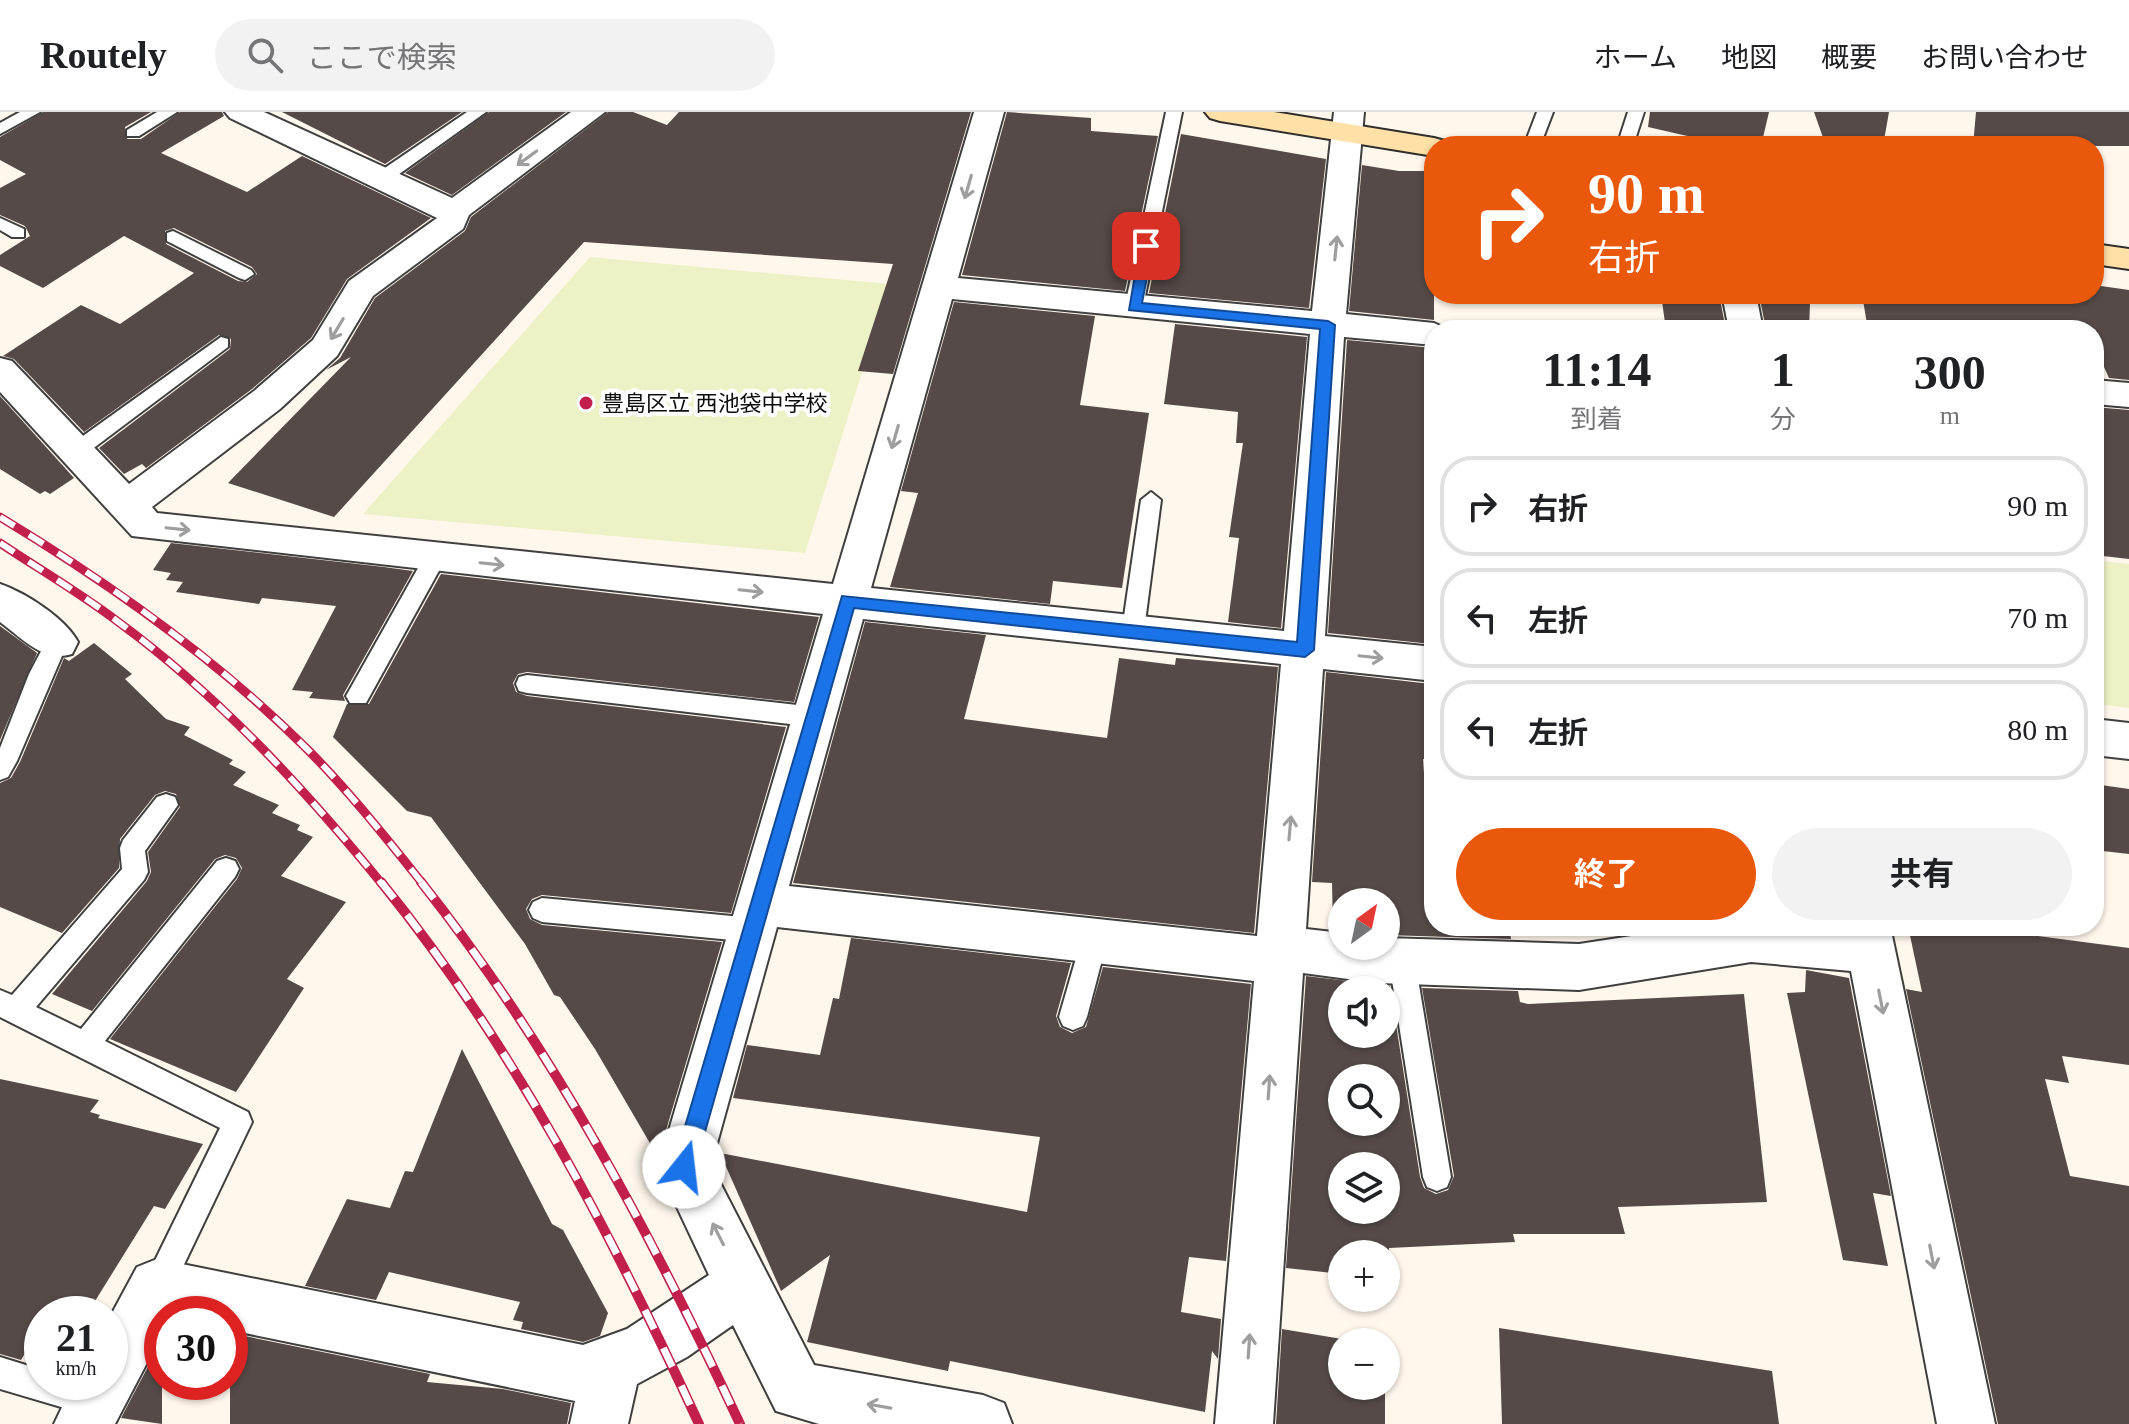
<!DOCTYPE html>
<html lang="ja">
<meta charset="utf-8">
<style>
body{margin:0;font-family:"Times New Roman","Noto Sans JP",serif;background:#f2f2f2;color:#202124;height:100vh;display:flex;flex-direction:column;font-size:30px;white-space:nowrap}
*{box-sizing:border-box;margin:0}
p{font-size:26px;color:#757577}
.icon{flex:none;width:44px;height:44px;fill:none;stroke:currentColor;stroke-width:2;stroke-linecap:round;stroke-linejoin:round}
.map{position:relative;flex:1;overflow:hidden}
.panel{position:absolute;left:1424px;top:208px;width:680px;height:616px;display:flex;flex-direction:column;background:#fff;border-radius:32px;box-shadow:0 2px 6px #0004}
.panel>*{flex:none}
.top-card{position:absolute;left:1424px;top:24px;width:680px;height:168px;border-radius:32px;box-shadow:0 2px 6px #0004;background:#ea580c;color:#fff;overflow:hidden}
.needle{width:52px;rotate:33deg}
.buttons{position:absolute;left:1328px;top:776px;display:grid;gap:16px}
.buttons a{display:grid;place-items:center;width:72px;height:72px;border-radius:50%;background:#fff;box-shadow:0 2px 6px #0004;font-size:40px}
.speed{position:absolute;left:24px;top:1184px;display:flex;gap:16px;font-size:40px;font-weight:700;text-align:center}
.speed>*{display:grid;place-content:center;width:104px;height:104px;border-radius:50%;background:#fff;box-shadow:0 2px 6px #0004;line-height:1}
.speed small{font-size:20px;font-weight:400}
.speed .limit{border:12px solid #d22;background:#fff;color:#111}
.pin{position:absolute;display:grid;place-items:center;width:68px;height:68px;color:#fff;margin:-34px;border-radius:16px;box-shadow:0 4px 12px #0006}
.me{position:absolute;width:88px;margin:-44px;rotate:16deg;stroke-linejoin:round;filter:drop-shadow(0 0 6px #0008)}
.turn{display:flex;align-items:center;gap:28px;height:168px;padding:0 32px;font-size:36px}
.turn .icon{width:104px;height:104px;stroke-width:2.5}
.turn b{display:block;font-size:56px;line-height:68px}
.eta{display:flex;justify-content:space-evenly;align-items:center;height:136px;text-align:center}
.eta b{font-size:48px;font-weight:700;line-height:56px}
.cta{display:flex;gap:16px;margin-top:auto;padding:16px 32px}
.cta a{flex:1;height:92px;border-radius:48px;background:#ea580c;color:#fff;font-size:32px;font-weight:700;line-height:92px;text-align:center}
.cta a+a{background:#f2f2f2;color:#202124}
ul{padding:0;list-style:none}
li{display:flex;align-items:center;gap:24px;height:100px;margin:0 16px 12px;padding:0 16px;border:4px solid #e0e0e0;border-radius:32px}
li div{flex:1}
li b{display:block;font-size:30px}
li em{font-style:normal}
header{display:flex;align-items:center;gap:48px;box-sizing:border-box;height:112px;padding:0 40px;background:#fff;border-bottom:2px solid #e0e0e0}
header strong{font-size:38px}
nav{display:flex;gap:44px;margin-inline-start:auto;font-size:28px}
.search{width:560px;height:72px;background:#f2f2f2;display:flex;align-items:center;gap:20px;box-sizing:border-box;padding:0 28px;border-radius:44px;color:#757577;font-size:30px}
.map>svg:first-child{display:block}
</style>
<header>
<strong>Routely</strong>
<div class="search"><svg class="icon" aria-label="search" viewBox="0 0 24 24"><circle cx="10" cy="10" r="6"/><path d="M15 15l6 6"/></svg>ここで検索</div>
<nav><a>ホーム</a><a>地図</a><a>概要</a><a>お問い合わせ</a></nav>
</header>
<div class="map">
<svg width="2129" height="1312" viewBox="0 0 2129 1312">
<rect width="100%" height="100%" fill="#fff7ec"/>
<path fill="#edf1c6" d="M590,145l300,27 -85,269 -442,-39z
M2094,448l35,4v144l-35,-4z"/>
<path fill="#554a48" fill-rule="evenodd" d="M43,0h108l-26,15 2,12h14l39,-27h42l2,4 -63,37 86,39 55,-36 129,62 -84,61 -36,59 -59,51 -106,79 -4,-4 -18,10 -25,-26 131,-99 1,-10 -12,-4 -135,97 -70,-73 -11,-3 78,-51 39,19 74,-51 -70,-37 -81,52 -43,-22v-11l30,-19 -5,-10 -25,-11v-27l26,-14 -26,-14v-23zM174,116l78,39 5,7 -10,8 -9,-1 -72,-37 -1,-13z
M282,0h180l-77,52z
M489,0h77l-114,83 -47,-22z
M608,0h25l34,13 12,-13h292l-78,262 -35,-3 35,-107 -309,-22 -250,275 -106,-34 123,-126 -25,13 14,-12 35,-60 90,-67 6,-14z
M1007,0l84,6v13l67,5 -33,155 -163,-16z
M1650,0h119l-8,34h-30l-83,-19z
M1814,0h75l-6,34h-57z
M1976,0h153v34h-156z
M1181,22l145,25 -17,149 -160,-15z
M1362,53l37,6h35v149l-85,-9z
M2094,173l35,5v90l-20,-2 -15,-33v-15h-226l-6,-36h232z
M1661,182h58l7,36h-60z
M1760,187l50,4 -1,27h-43z
M954,190l141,14 -15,89 69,8 -27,175 -69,-7 -3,23 -160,-17 28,-94 -17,-2z
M1175,212l132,13 -26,291 -53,-6 11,-84 -10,-1 14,-94h-7l2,-31 -74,-8z
M1347,228l87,8v46h-5l5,128v120l-3,2 -103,-11z
M0,284l74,82 -24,16 -5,-3 -5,3 -40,-25z
M2094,295l35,3v149l-35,-4z
M171,431l213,24 29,4 -70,124 2,6 -36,-3 4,-6 -21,-2 44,-84 -74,-8 -3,6 -83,-12 7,-10 -17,-2 5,-7 -18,-3z
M441,462l378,43 -25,85 -267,-30 -9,2 -5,9 3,9 11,4 259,31 -55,186 -189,-18 -10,4 -6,10 4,10 12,6 180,17 -64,215 -63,-108 -35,-52 -6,-2 -29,-51 -94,-127 -24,-6 -74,-74 14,-33h22z
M865,510l121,13 -22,84 143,19 12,-80 56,7 1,-7 102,9 -24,266 -461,-50z
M0,514l37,27 -37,87z
M94,531l38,31 -7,5 41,40 24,8 -6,8 49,25 -4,4 17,8 -13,13 46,20 -7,8 28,12 -3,5 16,7 -32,39 65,26 -59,77 17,9 -68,104 -126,-53 127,-160 5,-11 -6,-10 -11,-3 -10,4 -123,152 -40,-17 95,-113 4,-9 -3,-20 32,-45 -4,-13 -11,-3 -10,4 -35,44 -1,29 -57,65 -62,-26v-124l11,-5 9,-16 44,-104 5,3z
M1326,560l105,12v76l-8,-1 7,101h4v66h75l2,13 -125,-4v-33h-44v28l-9,-1 -1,-46 -20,-1z
M2094,672l35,5v65l-35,-4z
M1908,814h119l3,9 99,13v117l-67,-9 7,27 -24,-4 25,97 59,10v238h-131l-92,-435 16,3z
M851,826l220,25 -15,53 4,11 12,6 14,-6 17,-60 148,17 -25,277 -37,-4 -8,55 40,7 -3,40 -6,-8 -7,61 -255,-51 -2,10 -141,-29 23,-87 -49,36 -61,-138 307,59 13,-75 -307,-39 14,-53 73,10 13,-57 6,1z
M1806,858l43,8 42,218 -18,-3 15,73 -45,-6 -56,-267 18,-1z
M1306,864l84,10 30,191 4,11 12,6 12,-4 6,-14 -32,-188 96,3 2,11 8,2 216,-10 23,208 -149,5 7,27h-112l2,8 -126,6 1,32 -4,-1v-25h-44v20l-56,-6zM1342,878h44v44h-44zM1342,966h44v44h-44zM1342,1054h44v44h-44z
M462,937l90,175 11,6 45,83 -8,23 -17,6 -62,-13 2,-7 -10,-2 7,-18 -131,-30 -13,28 -71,-14 42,-87 43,9 15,-37 8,1z
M0,967l99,21 -9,12 10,3 -2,3 105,26 -38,65 -11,-3 -67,108h-45v11l-21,35 -21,-6z
M1499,1216l273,43 7,53h-277z
M1282,1217l78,13h-18v44h43v38h-109z
M230,1221l200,41 -3,8 76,7 68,14 -4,21h-337z
M162,1228v84l-41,-6z"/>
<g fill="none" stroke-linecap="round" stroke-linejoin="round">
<defs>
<path id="service" d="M20,0h20l-40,22v-11z
M157,0h20l-38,24h-12v-6z
M467,0h19l-98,70h-12v-8z
M1166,0h16l-39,194 -9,6 -9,-6z
M1537,0h16l-13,34h-16z
M1628,0h16l-11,34h-16z
M0,106l24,11v8h-12l-12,-7z
M173,119l78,39 3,4 -9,6 -6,-2 -72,-37v-8z
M221,225l7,2v8l-145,109h-14l-3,-5 3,-5z
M1151,380l10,8 -17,130 -3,6h-16l-3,-6 19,-130z
M435,438l11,8 -80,145h-16l-4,-7 4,-7 77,-137z
M57,521l8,3 3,6 -51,119 -9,16 -8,3v-32l29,-74 20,-38z
M527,563l288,32 8,3 4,7 -4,7 -8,3 -288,-34 -8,-2 -3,-7 3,-7z
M166,682l9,3 3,8 -33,46 3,21 -4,8 -108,127 45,22 136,-168 9,-3 9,3 4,8 -4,8 -130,164 143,71 4,10 -84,176 -11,4 -11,-4 -4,-11 78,-159 -220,-111v-27l12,5 110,-126 -2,-21 3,-8 34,-43z
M542,786l211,20 9,3 4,9 -4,9 -9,3 -211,-20 -9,-4 -4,-8 4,-8z
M1094,817l9,3 4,9 -20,76 -4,9 -10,4 -10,-4 -4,-9 22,-76 4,-9z
M1402,837l9,3 4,9 36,216 -4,10 -10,4 -10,-4 -4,-10 -34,-216 4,-9z
M0,1245l42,13v12h42l22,8 5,11 -5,11 -11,5 -95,-28z"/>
<path id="minor" d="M225,0h39l188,86 119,-86h34l-136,103 -6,14 -90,67 -36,60 -57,53 -128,98 5,6 676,71 141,-472h30l-46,166 354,33 22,-199h30l-18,202 88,9 15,7h-15v15l-90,-8 -19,299 109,11v34l-111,-12 -17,260 36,4v13h44v-8l193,6 118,-18h193l105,498h-58l-86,-453 -100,-9 -172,28 -201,-7 -75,-10 -30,451h-58l39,-443 -477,-54 -66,238 103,200 169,30 21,8 8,21h-193l-43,-13 -43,-86 -46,32 -50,27 -9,40h-58l5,-23 -345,-71v-16h-68v20l-47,90h-61l20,-42h36v-65l27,-50 20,-8 426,86 44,-16 82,-54 -51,-108 165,-553 -691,-78 -132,-144v-34l12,3 117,123 125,-93 59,-51 36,-59 88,-63 -207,-100zM952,187l358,35 -26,297 -413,-43zM863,507l418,45 -24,272 -468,-50z
M1722,182h34l7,36h-34z
M2094,268l35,3v24l-35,-3z
M0,472c26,9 65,34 78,58l-6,12c-29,9 -50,-16 -72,-32z
M2094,607l35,4v36l-35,-4z"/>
<path id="secondary" d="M1205,0h69l160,26 11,3 3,5h-14v10l-214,-35 -10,-3z
M2094,132l35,5v20l-35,-5z"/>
</defs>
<use href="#service" stroke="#3f3f3f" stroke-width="4"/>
<use href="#minor" stroke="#3f3f3f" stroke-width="4"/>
<use href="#secondary" stroke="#2e2e2e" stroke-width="4"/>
<use href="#service" fill="#fff" fill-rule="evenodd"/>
<use href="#minor" fill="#fff" fill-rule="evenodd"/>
<use href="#secondary" fill="#ffe1a7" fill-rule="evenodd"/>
<defs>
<path id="rail-far1" d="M0,405c109,66 217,142 307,232 42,42 79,89 116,135
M0,431c39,26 80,50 117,78 101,74 187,167 265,263"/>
<path id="rail" d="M381,770c133,164 230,351 318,542
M421,770c131,165 230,352 319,542"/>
</defs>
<use href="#rail-far1" stroke="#c21f4d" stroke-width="9"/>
<use href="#rail" stroke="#c21f4d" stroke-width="10"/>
<use href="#rail-far1" stroke="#fff" stroke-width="6" stroke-dasharray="17" stroke-linecap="butt"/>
<use href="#rail" stroke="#fff" stroke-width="7" stroke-dasharray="21" stroke-linecap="butt"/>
</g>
<defs><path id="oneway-shaft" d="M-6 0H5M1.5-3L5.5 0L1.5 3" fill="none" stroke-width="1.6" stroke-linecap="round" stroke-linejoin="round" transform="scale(2)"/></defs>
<g stroke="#9e9e9e">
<use href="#oneway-shaft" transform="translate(527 46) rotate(144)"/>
<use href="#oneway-shaft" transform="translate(968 75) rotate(106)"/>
<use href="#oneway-shaft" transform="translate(1336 136) rotate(-84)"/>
<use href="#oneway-shaft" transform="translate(337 217) rotate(121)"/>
<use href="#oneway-shaft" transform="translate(895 325) rotate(106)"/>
<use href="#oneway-shaft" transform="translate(178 417) rotate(6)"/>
<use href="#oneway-shaft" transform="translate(492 452) rotate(6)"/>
<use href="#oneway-shaft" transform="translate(751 479) rotate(6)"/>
<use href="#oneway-shaft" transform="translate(1371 545) rotate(6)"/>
<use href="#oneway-shaft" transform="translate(1290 716) rotate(-85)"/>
<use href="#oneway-shaft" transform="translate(1881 890) rotate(79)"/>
<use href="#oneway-shaft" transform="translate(1269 975) rotate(-86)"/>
<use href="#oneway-shaft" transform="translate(718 1122) rotate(-117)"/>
<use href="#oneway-shaft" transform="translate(1932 1145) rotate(79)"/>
<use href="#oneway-shaft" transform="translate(1249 1234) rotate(-86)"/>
<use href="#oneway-shaft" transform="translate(879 1294) rotate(-170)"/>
</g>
<path fill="#1a73e8" stroke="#114b97" stroke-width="2" d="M1146,130l7,4 -11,57 186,18 7,4 -21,325 -9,7 -451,-49 -159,559 -3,8 -8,3 -8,-3 -3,-8 169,-571 455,46 23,-313 -191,-19 11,-64z"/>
<circle fill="#c21f4d" stroke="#fff" stroke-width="3" cx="586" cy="291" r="8"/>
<g text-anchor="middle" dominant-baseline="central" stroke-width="8" stroke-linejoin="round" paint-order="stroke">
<g font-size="22" fill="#0c0c0c" stroke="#fff" text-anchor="start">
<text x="602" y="291">豊島区立 西池袋中学校</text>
</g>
</g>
</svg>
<div class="buttons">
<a><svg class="needle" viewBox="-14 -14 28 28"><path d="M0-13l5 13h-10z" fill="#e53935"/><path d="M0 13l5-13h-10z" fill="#757577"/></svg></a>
<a><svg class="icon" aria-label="sound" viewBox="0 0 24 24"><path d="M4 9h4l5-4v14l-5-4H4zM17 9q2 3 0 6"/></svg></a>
<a><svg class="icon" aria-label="search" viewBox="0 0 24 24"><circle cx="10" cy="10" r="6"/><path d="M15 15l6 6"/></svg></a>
<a><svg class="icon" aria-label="layers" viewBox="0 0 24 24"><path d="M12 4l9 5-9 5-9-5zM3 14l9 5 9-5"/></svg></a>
<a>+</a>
<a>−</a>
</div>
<div class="speed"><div>21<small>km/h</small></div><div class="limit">30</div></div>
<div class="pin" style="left:1146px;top:134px;background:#d93025"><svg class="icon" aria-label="arrive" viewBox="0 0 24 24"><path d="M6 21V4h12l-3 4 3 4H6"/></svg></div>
<svg class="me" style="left:684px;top:1055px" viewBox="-20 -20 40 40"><circle r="19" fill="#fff"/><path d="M0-13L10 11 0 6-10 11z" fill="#1a73e8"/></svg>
<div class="top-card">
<div class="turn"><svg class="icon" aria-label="right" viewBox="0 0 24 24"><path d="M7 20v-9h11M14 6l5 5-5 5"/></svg><div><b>90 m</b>右折</div></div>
</div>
<section class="panel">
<div class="eta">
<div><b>11:14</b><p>到着</p></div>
<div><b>1</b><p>分</p></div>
<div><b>300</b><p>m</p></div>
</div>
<ul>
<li><svg class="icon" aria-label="right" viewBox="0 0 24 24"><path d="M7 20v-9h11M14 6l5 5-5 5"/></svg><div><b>右折</b></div><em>90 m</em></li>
<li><svg class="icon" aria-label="left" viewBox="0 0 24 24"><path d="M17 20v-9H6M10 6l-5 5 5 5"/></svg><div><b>左折</b></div><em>70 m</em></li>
<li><svg class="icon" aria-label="left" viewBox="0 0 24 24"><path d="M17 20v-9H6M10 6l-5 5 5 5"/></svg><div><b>左折</b></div><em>80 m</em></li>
</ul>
<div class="cta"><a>終了</a><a>共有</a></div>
</section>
</div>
